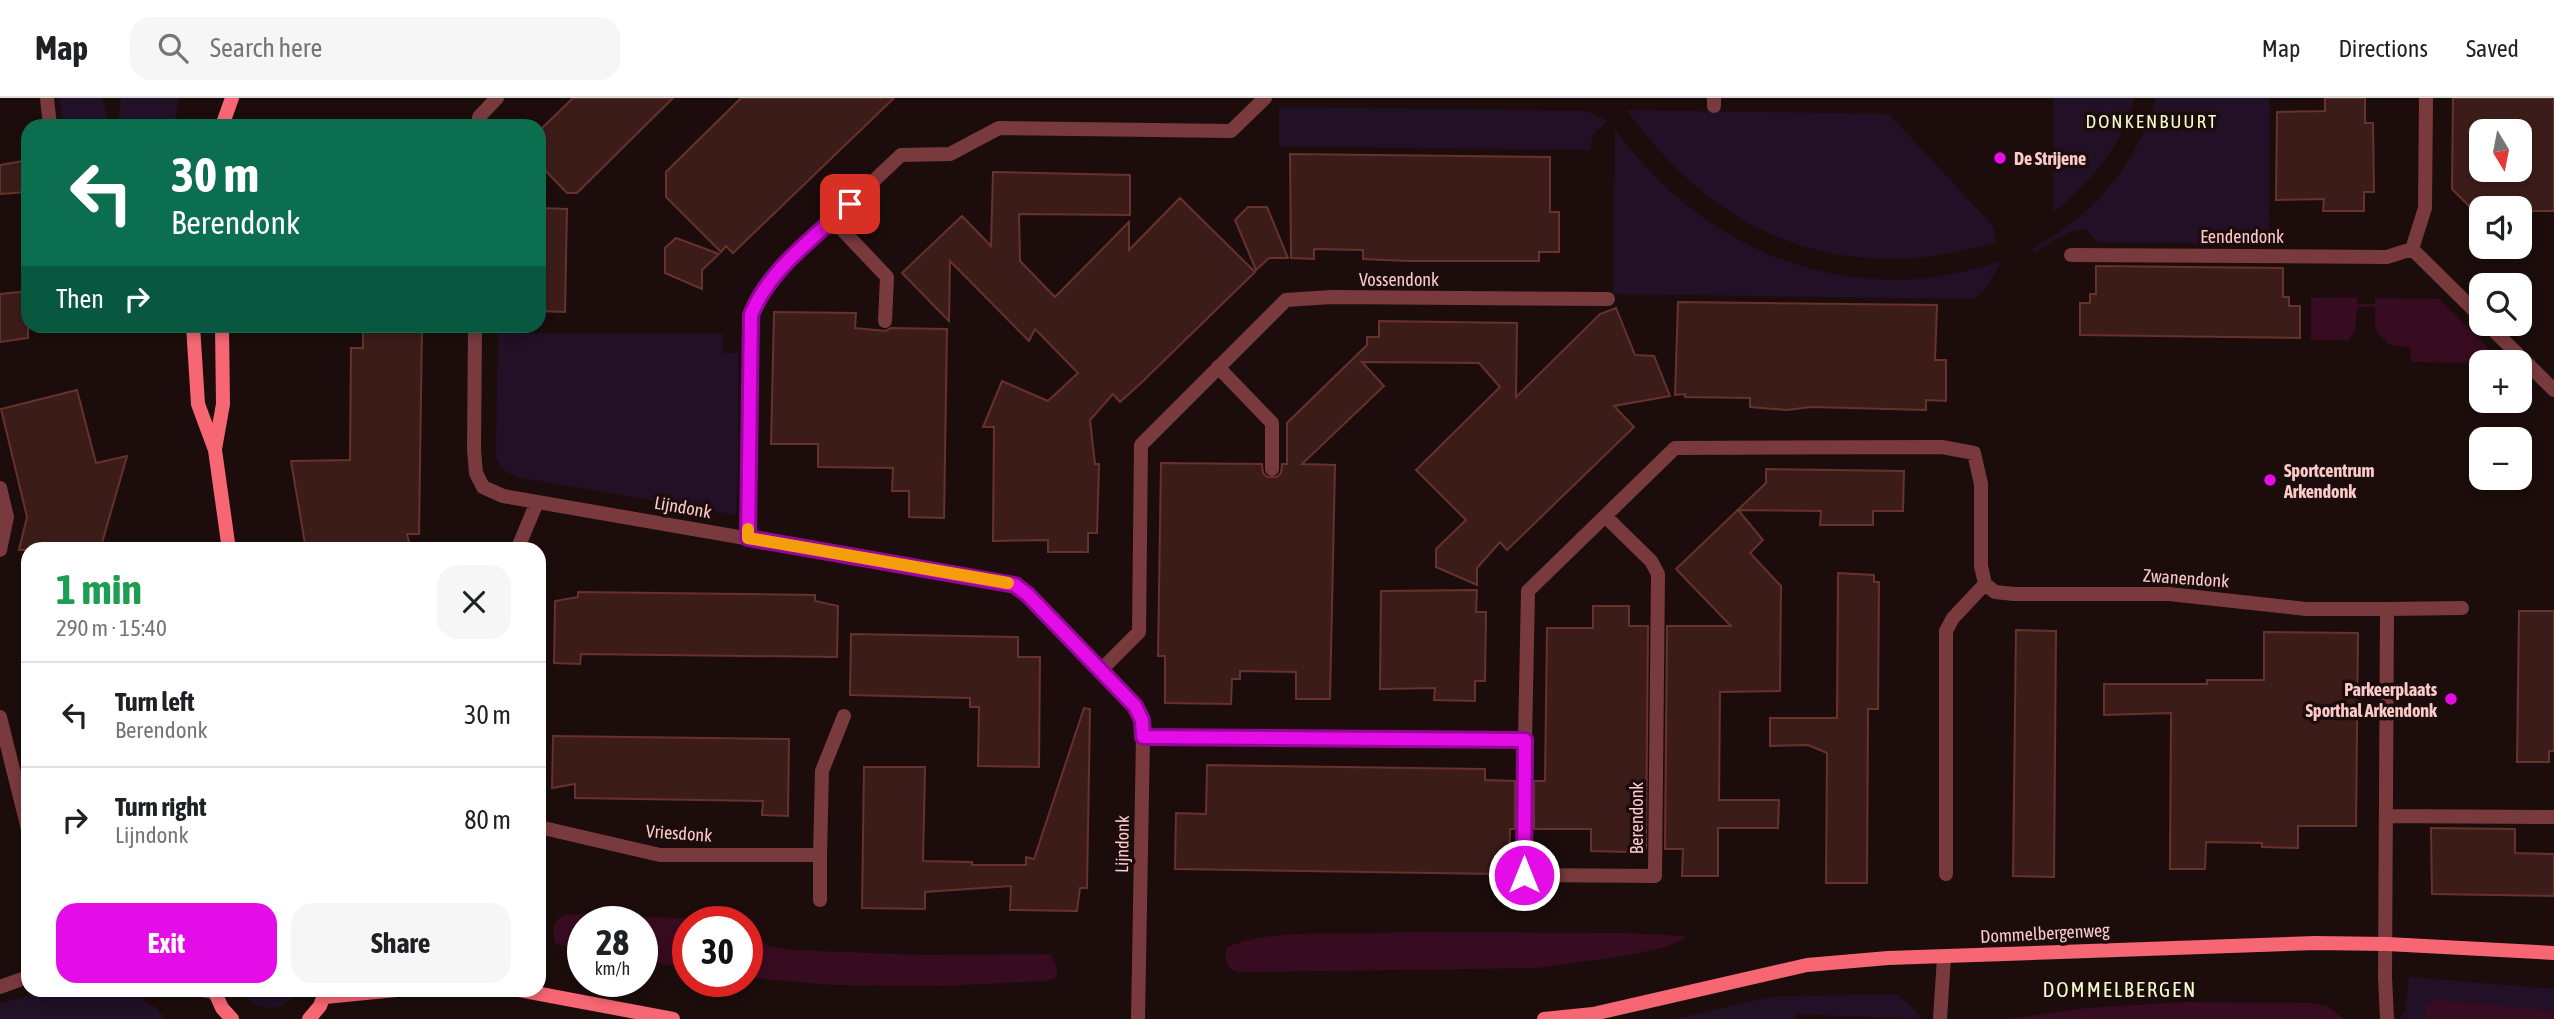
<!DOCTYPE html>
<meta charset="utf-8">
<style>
body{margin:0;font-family:"Asap Condensed",sans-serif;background:#f6f6f6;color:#202124;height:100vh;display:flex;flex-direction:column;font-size:26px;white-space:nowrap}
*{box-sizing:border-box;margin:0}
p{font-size:23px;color:#757577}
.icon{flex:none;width:38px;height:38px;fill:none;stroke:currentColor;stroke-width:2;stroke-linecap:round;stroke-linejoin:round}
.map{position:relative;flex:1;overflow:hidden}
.side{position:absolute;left:21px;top:444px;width:525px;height:455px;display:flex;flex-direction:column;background:#fff;border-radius:21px;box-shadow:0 4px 10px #0003}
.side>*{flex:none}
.banner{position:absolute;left:21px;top:21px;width:525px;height:214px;border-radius:21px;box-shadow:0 4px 10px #0003;background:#0b6e4f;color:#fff;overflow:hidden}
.needle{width:46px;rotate:170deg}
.controls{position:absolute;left:2469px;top:21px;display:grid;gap:14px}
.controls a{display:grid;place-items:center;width:63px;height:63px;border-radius:14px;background:#fff;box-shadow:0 4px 10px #0003;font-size:35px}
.speed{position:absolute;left:567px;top:808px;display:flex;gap:14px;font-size:35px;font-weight:700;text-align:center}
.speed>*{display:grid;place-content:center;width:91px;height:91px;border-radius:50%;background:#fff;box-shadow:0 4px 10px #0003;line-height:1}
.speed small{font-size:18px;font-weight:400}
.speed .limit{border:10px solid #d22;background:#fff;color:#111}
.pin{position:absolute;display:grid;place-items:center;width:60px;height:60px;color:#fff;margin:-30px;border-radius:14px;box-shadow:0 4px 10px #0006}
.me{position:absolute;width:77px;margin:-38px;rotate:0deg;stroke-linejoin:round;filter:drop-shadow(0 0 5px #0008)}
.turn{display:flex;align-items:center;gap:24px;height:147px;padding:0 35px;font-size:32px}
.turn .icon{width:91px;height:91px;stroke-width:2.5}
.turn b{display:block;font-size:49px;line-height:60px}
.then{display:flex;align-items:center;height:66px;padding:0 35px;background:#0003;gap:14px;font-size:26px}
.round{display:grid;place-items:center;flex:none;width:74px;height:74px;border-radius:21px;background:#f6f6f6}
.overview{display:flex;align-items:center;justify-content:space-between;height:119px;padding:0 35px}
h1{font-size:42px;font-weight:700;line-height:52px;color:#1e9e55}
.primary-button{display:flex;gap:14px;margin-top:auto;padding:14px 35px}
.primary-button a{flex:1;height:80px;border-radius:21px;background:#e40ce7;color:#fff;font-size:28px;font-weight:700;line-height:80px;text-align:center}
.primary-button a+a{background:#f6f6f6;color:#202124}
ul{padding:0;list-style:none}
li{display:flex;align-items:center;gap:21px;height:105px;padding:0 35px;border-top:2px solid #e0e0e0}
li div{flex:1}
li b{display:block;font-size:26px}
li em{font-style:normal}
header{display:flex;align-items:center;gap:42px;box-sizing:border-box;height:98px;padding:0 35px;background:#fff;border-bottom:2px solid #e0e0e0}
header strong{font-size:33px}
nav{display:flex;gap:38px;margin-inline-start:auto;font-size:24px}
.search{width:490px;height:63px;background:#f6f6f6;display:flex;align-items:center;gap:18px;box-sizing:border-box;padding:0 24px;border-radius:21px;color:#757577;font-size:26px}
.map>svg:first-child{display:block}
</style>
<header>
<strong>Map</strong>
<div class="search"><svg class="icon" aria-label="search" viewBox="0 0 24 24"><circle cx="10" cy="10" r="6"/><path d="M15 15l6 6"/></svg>Search here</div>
<nav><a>Map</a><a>Directions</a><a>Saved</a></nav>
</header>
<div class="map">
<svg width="2554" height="921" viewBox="0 0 2554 921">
<rect width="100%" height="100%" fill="#1c0d0c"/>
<path fill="#221026" d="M59,0h43l8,28h-47z
M121,0h58l-5,28h-57z
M2053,0h82c-3,7 -4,14 -7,21 -16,39 -43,68 -75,94z
M2156,0h114l-1,137h-23v9l-148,-2 -13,-13c-19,1 -34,15 -51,24l-2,-4c61,-33 105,-84 124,-151z
M1279,9l308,4 21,10 -15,13 -3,16 -311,-4z
M1626,12l263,4 104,112 4,16c-32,8 -65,17 -99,17 -119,2 -203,-57 -272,-149z
M1615,31c75,103 185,161 314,149 25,-3 49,-10 73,-17l-19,31 -11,7 -359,-5z
M498,235l225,1v19h15v123l-2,39 -219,-38c-12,-5 -19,-10 -21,-24z
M2409,879l145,12v22l-128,-7v15h-27l6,-7z
M46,892h79l21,5 -2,7 13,6 8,11h-165v-15z
M241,893h57c-13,23 -43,21 -57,0z
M1897,896l23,21 -1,4 -123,-5 -1,5h-121l96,-22z"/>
<path fill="#370b20" d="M2357,199v7h18v-6l64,1 64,63h-21l-1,19h-2v-18l-68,-1 -1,-15 -20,-2 -15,-15v-23h-18l-2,24 -7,9h-37v-42z
M567,816l164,6 3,2h-46v46l-46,-7v-39h-59v30l-27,-8c-6,-14 -4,-24 11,-30z
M747,833l22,15 22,4 132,5 128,-1 7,17 -3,7 -10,3 -103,5 -110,-1 -77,-7 -8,-2z
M1400,834l224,1 61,3 1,2 -19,9 -49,10 -82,11 -285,4h-14l-8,-4 -4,-12 2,-9c51,-21 118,-10 173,-15z
M2438,902l116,11v8h-128v-15z
M2186,904l125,1 16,3 18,13h-339l81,-11z"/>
<path fill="#3c1c19" stroke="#67312d" stroke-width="2" fill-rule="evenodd" d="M573,0h100l-96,95h-10l-28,-29v-33z
M741,0h153l-161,155 -7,-7 -5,6 -55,-55v-25z
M2325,0h40v25h8l1,69h-10v19h-41l1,-12 -48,1 1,-88 48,-1z
M2453,0h101v113h-34v-3l-47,2 -21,-21zM2482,33h38v39h-38z
M1290,56l260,3v55h9v40h-20v9h-131l-45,-2v-9l-49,-1v10l-23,-1z
M23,63l4,31 -27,2v-29z
M993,74l137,3v40l-111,-1 1,47 35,36 74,-75v28l51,-52 75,74 -114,111 -21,19 -7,-8 -23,26 5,44h4l-2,69h-9v19h-40v-12l-55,1 1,-114h-11l19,-46 46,20 30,-28 -43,-44 -6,12 -79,-80 -1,60 -47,-48 60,-57 29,30z
M1248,109h19l21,51h-19l-13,12 -21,-50z
M539,110l28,1 -2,103 -26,-1z
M676,140l43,16 -17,16v19l-37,-16v-25z
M2096,168l187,2v29h6v9h11v32l-220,-3v-32h10v-9h6z
M28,193v47l-28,4v-48z
M1678,204l259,3 -2,55h11v41l-20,-1v10l-115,-3 -24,3 -37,-3v-9l-65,-1v-3l-10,1z
M1616,210l19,47 19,1 16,40 -56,10 20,21 -127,123 -7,-8 -23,26v17l-41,-18v-18l30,-29 -50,-50 84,-83 -21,-24 -117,-1 22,24 -82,78 33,1 -5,234h-34v-27l-56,-1v8h-8l-1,25 -66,-1v-47h-7l3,-193 101,1 1,9 4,4h10l4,-4 1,-9h5v-41l80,-78v-8h12v-16l138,2 -1,74 84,-83z
M774,214l82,1 -1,15 30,3 6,-3 56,1 -3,189 -35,-1v-26h-17l1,-23 -75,-1v-23h-47z
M363,228h59l-3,208h-12l3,12 -105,-2 -14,-83 59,-1 1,-112h12z
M77,292l19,73 31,-7 -27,94h-81l8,-33 -26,-108z
M1766,371l138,2 -1,40h-30v14h-53l1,-14 -83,-1 25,30 -13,13 31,33 -1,105 -60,1 -1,108h60l-1,28h-60v48h-36l1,-27h-18l2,-223h64l-55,-57 90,-86z
M1838,475l36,2v7h5l-1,127h-10l-1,174h-41l1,-130 -19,-8 -38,1v-28h67z
M1477,492l-1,22h10l-1,69h-10v20l-41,-1 1,-12 -55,1 1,-98z
M578,494l237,3v6l23,5 -1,51 -256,-3 -1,10 -26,-1 1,-62 23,-4z
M1593,508h36v20h19l-2,223h-19v3l-36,-1v-22h-57v-48h11l2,-153h46z
M2519,513h35v140h-5v11h-32z
M2016,532l40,1 -2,246 -41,-1z
M2264,534l94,1 -2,193h-58v22l-36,-1v-4l-56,-1 -1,27h-35l1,-156 -67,2v-31h103v-4h57z
M851,536l167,3v20h22l-1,110 -61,-1 1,-59h-9v-9l-120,-3z
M1084,610l6,1 -3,179h-7l-3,23 -67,-1 1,-24 -86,6v17l-63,-1 2,-141h61l-2,94 49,1v3h54v-8l8,2z
M553,638l236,3 -1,77 -26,-1 1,-14 -188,-3v-14l-23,4z
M1207,667l278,4v11l30,1v48h-5l-1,31 -11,-1v15l-323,-5 1,-56 30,1z
M2431,730l84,1v24l39,1v42l-122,-2z"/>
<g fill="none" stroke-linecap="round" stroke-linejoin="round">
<path stroke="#793a3e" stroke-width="14" d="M47,0l3,28
M1714,8v-8
M479,28v-9l18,-19
M833,122l54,57 -2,44
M2412,151l13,-41 1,-110
M2412,151l70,69
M2071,157l316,2 25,-8
M2487,226l67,66
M475,228l-1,124 2,23 7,14 20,9 512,89 13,10 107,111 6,14 2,17 -5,282
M1218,269l54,56v46
M0,390l7,29 -7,33
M748,440l3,-223 7,-18 11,-17 132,-125 49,-1 49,-26 232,3 34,-33
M517,452l20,-48
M1985,486l10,8 19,2h155l137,15h81
M1100,573l39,-39 2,-187 145,-145 46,-3 276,2
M0,619l28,112
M1143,639l382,3 -1,135 131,1 3,-302 -7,-13 -46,-45
M1525,642l3,-149 147,-143 267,-1 32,6 7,31v82l4,18 -32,34 -7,13v243
M2386,718l168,1
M539,729l121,28h160l2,-84 22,-55
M820,802v-45
M0,889l28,-10
M201,892l14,3
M1940,921l4,-62
M2387,921l-2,-42 2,-368 75,-1"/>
<path stroke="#f76673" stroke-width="14" d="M222,28l10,-28
M193,228l5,78 17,46 14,100
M215,351l8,-45 -1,-78
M214,892l8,18 10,11
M519,892l154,29
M325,899l71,-7
M309,921l11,-13 6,-16
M1544,921l49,-5 214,-49 81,-7 428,-15 71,1 167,9"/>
</g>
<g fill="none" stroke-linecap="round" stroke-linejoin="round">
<defs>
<path id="route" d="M850,106c-36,34 -81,65 -99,111l-3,223 267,47 13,10 107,111 7,14 1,17 382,3 -1,135"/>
</defs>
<use href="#route" stroke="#940896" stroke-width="18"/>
<use href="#route" stroke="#e40ce7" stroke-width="12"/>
<path stroke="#f59e0b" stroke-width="12" d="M748,431v9l260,45"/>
</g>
<g fill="#e40ce7" stroke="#1c0d0c" stroke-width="2.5">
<circle cx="2000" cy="60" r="7"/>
<circle cx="2270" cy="382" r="7"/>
<circle cx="2451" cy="601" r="7"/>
</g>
<g text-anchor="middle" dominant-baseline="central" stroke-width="7" stroke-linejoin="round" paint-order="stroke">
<g font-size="18" font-weight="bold" fill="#fccaca" stroke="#1c0d0c" text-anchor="start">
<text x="2014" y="60">De Strijene</text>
<text x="2284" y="372">Sportcentrum<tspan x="2284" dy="21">Arkendonk</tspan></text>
<text x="2437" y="591" text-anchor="end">Parkeerplaats<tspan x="2437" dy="21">Sporthal Arkendonk</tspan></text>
</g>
<g font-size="18" fill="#fccaca" stroke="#1c0d0c">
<text x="2242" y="138">Eendendonk</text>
<text x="1399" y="181">Vossendonk</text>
<text transform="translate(683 409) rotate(10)">Lijndonk</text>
<text transform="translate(2186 480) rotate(4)">Zwanendonk</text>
<text transform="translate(1636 720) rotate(-90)">Berendonk</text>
<text transform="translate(679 735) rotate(4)">Vriesdonk</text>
<text transform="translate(1122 746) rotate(-89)">Lijndonk</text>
<text transform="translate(2045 835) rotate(-3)">Dommelbergenweg</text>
</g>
<g font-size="19" letter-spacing="2" fill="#f0fccc" stroke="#1c0d0c">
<text x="2152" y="23">DONKENBUURT</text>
</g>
<g font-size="21" letter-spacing="2" fill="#f0fccc" stroke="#1c0d0c">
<text x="2120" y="891">DOMMELBERGEN</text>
</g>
</g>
</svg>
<div class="controls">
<a><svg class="needle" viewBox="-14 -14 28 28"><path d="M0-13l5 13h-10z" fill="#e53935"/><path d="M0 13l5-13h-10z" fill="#757577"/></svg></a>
<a><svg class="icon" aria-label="sound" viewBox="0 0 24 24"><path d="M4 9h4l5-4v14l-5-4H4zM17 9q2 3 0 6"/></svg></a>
<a><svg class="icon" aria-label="search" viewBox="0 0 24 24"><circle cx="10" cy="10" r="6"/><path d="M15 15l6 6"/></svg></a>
<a>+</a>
<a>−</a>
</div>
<div class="speed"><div>28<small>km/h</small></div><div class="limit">30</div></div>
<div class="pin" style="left:850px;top:106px;background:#d93025"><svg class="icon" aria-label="arrive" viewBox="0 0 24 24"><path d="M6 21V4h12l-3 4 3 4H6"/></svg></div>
<svg class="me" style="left:1524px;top:777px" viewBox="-20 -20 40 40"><circle r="17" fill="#e40ce7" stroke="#fff" stroke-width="3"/><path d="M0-11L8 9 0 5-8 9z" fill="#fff"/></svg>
<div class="banner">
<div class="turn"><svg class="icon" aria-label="left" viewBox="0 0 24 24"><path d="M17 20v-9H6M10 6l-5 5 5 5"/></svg><div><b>30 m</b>Berendonk</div></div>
<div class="then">Then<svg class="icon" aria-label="right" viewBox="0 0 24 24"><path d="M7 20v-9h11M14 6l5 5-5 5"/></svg></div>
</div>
<section class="side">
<div class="overview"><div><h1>1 min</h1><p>290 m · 15:40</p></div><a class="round"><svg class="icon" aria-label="close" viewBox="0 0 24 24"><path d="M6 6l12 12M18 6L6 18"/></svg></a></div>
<ul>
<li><svg class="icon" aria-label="left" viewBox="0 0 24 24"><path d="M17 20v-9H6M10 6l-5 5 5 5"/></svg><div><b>Turn left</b><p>Berendonk</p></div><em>30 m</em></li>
<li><svg class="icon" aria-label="right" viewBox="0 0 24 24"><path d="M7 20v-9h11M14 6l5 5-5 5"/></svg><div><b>Turn right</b><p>Lijndonk</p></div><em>80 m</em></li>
</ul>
<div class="primary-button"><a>Exit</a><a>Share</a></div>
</section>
</div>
